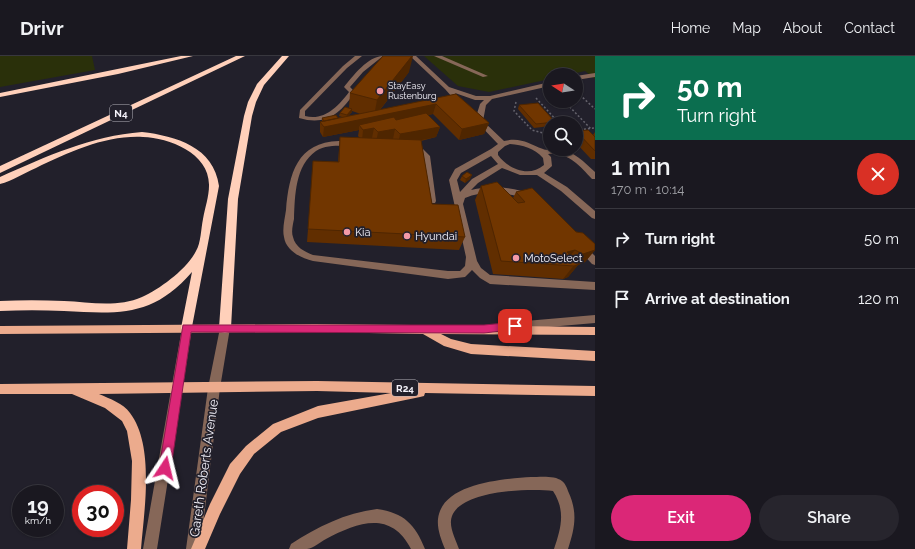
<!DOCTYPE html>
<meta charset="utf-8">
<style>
body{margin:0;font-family:Raleway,sans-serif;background:#27252d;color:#f1f3f6;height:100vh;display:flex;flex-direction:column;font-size:15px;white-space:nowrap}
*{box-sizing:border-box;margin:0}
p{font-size:13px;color:#9fa0a5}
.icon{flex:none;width:22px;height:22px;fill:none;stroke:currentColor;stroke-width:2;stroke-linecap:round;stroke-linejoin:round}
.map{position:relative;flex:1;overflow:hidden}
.sheet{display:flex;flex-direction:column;background:#1a1820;width:320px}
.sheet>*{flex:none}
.banner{background:#0b6e4f;color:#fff;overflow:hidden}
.needle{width:26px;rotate:282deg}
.fabs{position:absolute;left:543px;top:12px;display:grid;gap:8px}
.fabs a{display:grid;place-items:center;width:40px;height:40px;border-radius:50%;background:#1a1820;box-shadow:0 1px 3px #0004,0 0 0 1px #38373e;font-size:20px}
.speed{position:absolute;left:12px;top:429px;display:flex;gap:8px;font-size:20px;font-weight:700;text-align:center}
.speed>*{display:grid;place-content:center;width:52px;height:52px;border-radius:50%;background:#1a1820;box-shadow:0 1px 3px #0004,0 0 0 1px #38373e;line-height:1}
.speed small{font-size:10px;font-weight:400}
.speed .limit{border:6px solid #d22;background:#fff;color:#111}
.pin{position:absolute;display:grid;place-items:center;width:34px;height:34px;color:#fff;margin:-17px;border-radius:8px;box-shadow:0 2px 6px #0006}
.me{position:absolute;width:44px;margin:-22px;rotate:10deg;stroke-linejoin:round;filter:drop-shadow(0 0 3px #0008)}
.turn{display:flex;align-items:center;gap:14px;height:84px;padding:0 16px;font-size:18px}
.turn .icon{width:52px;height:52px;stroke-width:2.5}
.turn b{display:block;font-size:28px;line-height:34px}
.round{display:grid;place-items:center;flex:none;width:42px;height:42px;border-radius:21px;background:#27252d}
.summary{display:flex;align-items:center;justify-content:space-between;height:68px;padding:0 16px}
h1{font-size:24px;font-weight:600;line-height:30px}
.primary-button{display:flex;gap:8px;margin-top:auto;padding:8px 16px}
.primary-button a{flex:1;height:46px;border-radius:24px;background:#db2777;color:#fff;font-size:16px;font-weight:600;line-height:46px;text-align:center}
.primary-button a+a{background:#27252d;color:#f1f3f6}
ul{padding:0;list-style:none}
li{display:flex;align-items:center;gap:12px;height:60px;padding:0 16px;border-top:1px solid #38373e}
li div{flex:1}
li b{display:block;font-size:15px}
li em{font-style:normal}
header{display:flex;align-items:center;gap:24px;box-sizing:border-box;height:56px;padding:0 20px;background:#1a1820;border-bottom:1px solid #38373e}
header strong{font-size:19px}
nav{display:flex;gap:22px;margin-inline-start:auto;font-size:14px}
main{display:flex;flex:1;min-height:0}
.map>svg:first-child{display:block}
</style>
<header>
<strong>Drivr</strong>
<nav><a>Home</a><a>Map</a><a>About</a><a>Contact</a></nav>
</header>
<main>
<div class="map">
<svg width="595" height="493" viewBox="0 0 595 493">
<rect width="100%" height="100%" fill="#22202b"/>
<path fill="#2a300a" d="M0,0h92l3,14 -95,17z
M424,0h171v23l-10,-8 -18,4h-17v4l-61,13 -31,-6z"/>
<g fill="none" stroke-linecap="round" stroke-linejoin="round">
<path stroke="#65636d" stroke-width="1.5" stroke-dasharray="2 2" stroke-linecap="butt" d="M576,38l4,1 15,14
M536,42l23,25
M564,45l27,28
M516,46l-2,9 18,19 18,5
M576,74l19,-2"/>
<path fill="#866758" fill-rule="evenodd" d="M355,0h7l-15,12 -42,43v5c19,5 33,-9 44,-24l-5,-5c9,-11 24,-31 39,-31l-20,16 -13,15 5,5c-15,22 -29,34 -56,26l1,-8 43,-44z
M410,0h6l33,31 27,9h14l60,-14v4l-58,13 -6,6 -3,16 21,20c18,-4 24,3 39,8 4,2 11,0 15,0 16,2 26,13 37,23v7h-3c-13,-14 -24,-27 -44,-25l3,3 1,9 -8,7 23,14 28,24v8l-3,-1 -31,-27 -24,-16h-17l-18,-7 -24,15 -7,7c21,-5 42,-3 62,5v4l-3,1c-22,-7 -43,-11 -65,-2l-2,6 14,57 4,7 9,7 105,7v8l-105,-6 -10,-6 -8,-8 -7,7 -17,2 -135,-18c-12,-3 -27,-10 -29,-24 -2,-8 1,-19 2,-27 3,-36 11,-68 53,-69 6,0 13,-2 18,2l-1,2c-13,2 -28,-2 -40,6 -21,15 -21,44 -22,68 -1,5 -3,13 -1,18 2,10 12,15 20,18l135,16h12l5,-5 1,-9 -17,-77 6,-11 36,-20 7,-5 -23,-24 5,-16 4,-4h-9l-20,-7 10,12 -5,1 -15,-17zM510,88c13,1 24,4 33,14l1,7c-15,13 -36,4 -46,-10v-3l7,-6zM491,100l7,8 -26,15 -12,13 -3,-12 4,-7z
M434,0h8l46,20 -5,1z
M595,17v4l-19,3v-4z
M408,90l13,1 9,9 6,45 -1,2h-6l-1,-2 -6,-44 -6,-6 -8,-1z
M581,188l3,1 11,11v9l-3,-1 -14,-15 -2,-2z
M595,259v8l-94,8 -4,-1 -1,-3 1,-3 4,-1z
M531,421c8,0 24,-2 31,4 3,2 5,7 6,10 10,21 7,37 0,58h-14c7,-21 12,-38 -1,-58 -22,-3 -91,-1 -101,25 -4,10 4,24 7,33h-14c-4,-10 -8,-20 -7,-30 4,-36 65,-40 93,-42z
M377,453c27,4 38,15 48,40h-14c-20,-39 -53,-27 -85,-10 -6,3 -12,9 -19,10 -5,0 -12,0 -18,0l2,-5c26,-17 54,-31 86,-35z"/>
<path fill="#866758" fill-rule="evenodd" d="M187,268l4,1 1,3 -35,221h-14l39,-221 1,-3z
M225,268l4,1 1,3 -10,60 -20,161h-14l22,-161 12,-60 1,-3z"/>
<path fill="#ecab8d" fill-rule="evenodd" d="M315,268l280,3v8l-154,-1 10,5 20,5 124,7v10l-124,-7 -27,-8 -21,-12 -108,-2 -315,2v-8z
M317,325l278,5v10l-170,-3 -1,3 -4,1 -102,21 -37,14 -27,22 -14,20 -20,40 -15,35h-14l19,-45 20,-40 16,-18 27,-22 45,-18 73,-13 -74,-2 -218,3c11,5 24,9 31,19 25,33 14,98 11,136h-14l4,-49 1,-39 -5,-30 -5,-10 -17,-13 -33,-14h-72v-10z"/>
<path fill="#ffd0ba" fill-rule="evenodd" d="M181,0h12l-75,18 -118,23v-4z
M236,0h9l-245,117v-7z
M282,0h7l-25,29 -8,17 -4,14 -14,83 -7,129 -2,4 -4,1 -4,-1 -2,-4 9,-129 16,-83 4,-14 9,-18z
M142,76c34,4 72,15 77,54l-28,146 -4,1 -4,-1 -2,-4 11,-56c-39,45 -73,42 -128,39 -21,-1 -43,-1 -64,0v-10c21,-1 42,-1 64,0 25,1 53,7 78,-4 18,-8 45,-28 54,-46 5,-8 5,-23 7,-32 2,-11 6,-23 6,-33 1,-33 -40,-48 -66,-49 -37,-2 -74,15 -107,31 -12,5 -24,13 -36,16v-7c47,-21 91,-41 142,-45z"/>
</g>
<path fill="#612e00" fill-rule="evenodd" d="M409,16l-29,38 76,-16 33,29 -5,11 -25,6 -26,-26 -5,1 12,12 -4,10 -15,4 11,63 33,33 -6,13 -152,-8 1,-13 30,-67 2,-25 20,1 -2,-2 1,-6 -36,7 -3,-5v-10l2,-1v-3h16l4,-1 -3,-1 1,-3 9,-5 1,-15zM352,55l9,3 -13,2 4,-4z
M519,49l36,17 -1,1h-4v3l-16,2 -16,-19z
M576,75l17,4 2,-3v27h-4l-15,-16z
M462,120l8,3 -5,4 -5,-3z
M481,130l32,12 3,-6 79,52v6l-10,12 -7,3 -10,12 -5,2 -70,-5 -18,-74z"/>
<path fill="#4f2600" d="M412,0h1l-4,16 -34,44 61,-12 -3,10 -70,15 -4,-4v5l-36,7 1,-10 50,-11 3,-16z
M352,53v3l-6,6 1,-3z
M489,67l-5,11 -25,6 3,-11z
M440,71l-4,10 -38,8 2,-11z
M374,72l-2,10 -10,3 1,-11z
M395,73l-2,10 -17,4 2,-11z
M472,119l-2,4 -5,4 1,-4z
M575,194l-11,13 3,-11z
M595,194l-10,12 -7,3 -10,12 -5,2 20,-25z"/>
<path fill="#713600" stroke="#4f2600" d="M383,0h29l-35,44 -27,-7z
M456,38l33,29 -27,6 -26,-25 -112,23 -4,-5z
M538,47l17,19 -19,2 -17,-19z
M345,51l7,2 -5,6 -7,-2z
M426,57l14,14 -40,7 -5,-5 -17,3 -4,-4 -11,2 -4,-5 35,-8 2,3z
M336,59l2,3 -14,3 -2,-3z
M588,74l7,7v14l-19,-20z
M340,81l81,3 11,64 26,1 7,32 -157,-8 5,-68 26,1z
M467,116l5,3 -6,4 -4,-3z
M497,126l21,21 7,-1 -9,-10 16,-4 44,44 7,1 12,11v6l-12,4 -8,-4 -8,2 12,12 -5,2 -73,-5 -20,-75z"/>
<path fill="#db2777" stroke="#8e194d" d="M515,266l4,1v6l-35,4 -293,-1 -20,136 -2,4 -4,2 -4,-2 -2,-4 24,-143h301z"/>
<g fill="#f39aa7" stroke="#22202b" stroke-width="1.5">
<circle cx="380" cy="35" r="4"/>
<circle cx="347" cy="176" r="4"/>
<circle cx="407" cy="180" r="4"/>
<circle cx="516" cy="202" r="4"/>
</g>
<g text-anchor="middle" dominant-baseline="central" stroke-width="3.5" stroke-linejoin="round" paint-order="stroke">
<g font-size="9" fill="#f5f3fb" stroke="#22202b" text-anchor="start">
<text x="388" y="30">StayEasy<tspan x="388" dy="10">Rustenburg</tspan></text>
</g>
<g fill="#22202b" stroke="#b6b4bd" stroke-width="1">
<rect x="110" y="49" width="22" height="16" rx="3"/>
<rect x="392" y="324" width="26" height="16" rx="3"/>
</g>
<g font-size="10" font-weight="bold" fill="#f5f3fb">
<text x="121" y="57">N4</text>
<text x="405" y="332">R24</text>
</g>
<g font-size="11" fill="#f5f3fb" stroke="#22202b" text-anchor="start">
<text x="355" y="176">Kia</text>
<text x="415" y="180">Hyundai</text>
<text x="524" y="202">MotoSelect</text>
</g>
<g font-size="13" fill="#f5f3fb" stroke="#22202b">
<text transform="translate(204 412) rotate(-82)">Gareth Roberts Avenue</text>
</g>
</g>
</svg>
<div class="fabs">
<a><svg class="needle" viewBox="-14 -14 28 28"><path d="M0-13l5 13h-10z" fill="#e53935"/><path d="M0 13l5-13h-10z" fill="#9fa0a5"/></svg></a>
<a><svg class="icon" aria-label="search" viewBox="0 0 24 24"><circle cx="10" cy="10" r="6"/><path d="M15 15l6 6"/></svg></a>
</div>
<div class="speed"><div>19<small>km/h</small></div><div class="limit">30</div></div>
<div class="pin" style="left:515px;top:270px;background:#d93025"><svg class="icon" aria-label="arrive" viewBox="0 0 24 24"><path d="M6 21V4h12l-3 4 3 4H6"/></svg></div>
<svg class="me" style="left:165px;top:412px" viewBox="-20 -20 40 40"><path d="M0-17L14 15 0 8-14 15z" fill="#db2777" stroke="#fff" stroke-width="4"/></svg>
</div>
<section class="sheet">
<div class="banner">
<div class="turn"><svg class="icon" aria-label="right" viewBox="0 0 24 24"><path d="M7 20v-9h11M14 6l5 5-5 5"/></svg><div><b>50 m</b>Turn right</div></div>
</div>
<div class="summary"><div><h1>1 min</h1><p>170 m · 10:14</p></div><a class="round" style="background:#d93025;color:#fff"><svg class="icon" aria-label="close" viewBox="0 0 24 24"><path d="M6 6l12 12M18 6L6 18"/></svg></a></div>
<ul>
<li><svg class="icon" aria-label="right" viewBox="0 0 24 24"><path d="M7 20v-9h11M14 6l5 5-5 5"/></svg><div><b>Turn right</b></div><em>50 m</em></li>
<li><svg class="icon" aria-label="arrive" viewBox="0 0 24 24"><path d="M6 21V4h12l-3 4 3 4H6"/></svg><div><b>Arrive at destination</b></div><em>120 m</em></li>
</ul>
<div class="primary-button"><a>Exit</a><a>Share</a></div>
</section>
</main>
